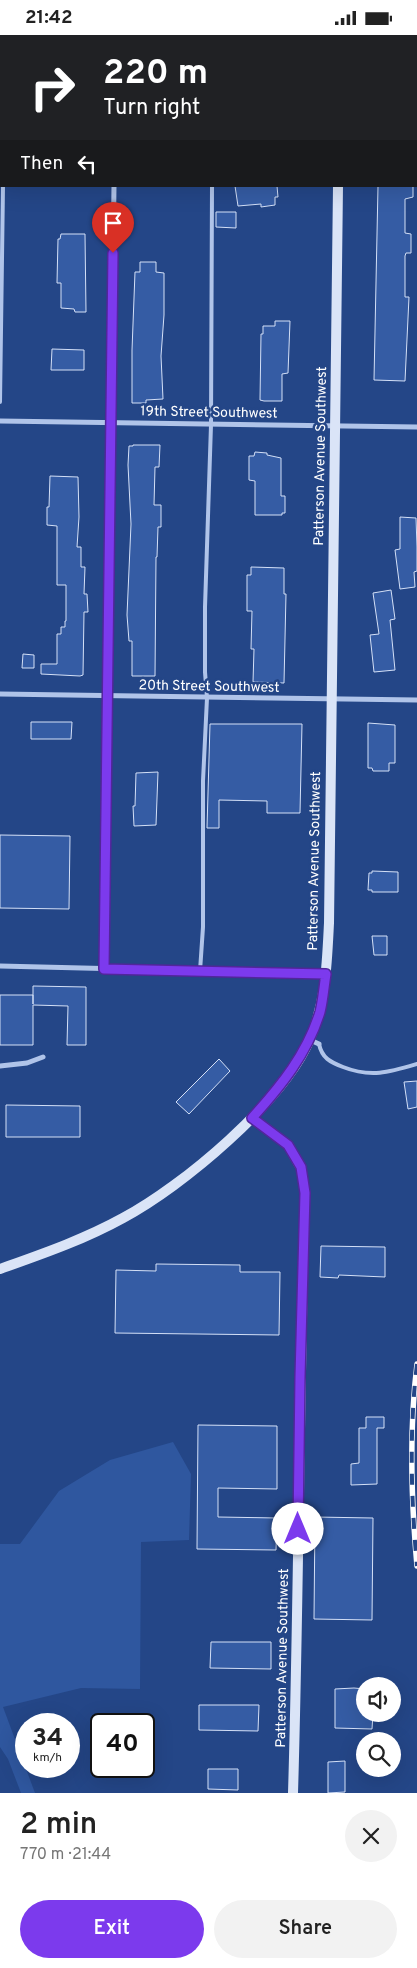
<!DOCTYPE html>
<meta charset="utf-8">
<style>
body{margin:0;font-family:Overpass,sans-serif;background:#f2f2f2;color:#222;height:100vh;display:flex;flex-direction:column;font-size:19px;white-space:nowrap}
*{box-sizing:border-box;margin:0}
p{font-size:16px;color:#767676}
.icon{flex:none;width:28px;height:28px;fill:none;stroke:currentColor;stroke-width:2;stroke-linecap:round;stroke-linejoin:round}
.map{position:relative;height:1758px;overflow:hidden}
.sheet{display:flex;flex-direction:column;background:#fff;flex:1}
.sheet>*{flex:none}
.guide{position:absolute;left:0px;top:0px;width:418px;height:152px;box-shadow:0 5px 20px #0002;background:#202124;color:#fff;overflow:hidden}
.fabs{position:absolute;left:356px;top:1642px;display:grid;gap:10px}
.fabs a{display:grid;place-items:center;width:45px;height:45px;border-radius:50%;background:#fff;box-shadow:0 5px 20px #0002;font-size:25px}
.speed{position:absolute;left:15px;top:1678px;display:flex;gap:10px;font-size:25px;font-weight:700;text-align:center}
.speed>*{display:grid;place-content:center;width:65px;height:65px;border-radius:50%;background:#fff;box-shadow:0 5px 20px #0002;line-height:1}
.speed small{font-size:12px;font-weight:400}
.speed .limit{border:2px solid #111;border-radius:8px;background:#fff;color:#111}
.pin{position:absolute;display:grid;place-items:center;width:42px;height:42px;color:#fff;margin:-51px -21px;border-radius:50% 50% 50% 0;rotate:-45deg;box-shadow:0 0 5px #0007}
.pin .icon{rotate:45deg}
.me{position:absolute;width:55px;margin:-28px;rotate:0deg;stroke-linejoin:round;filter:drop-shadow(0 0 4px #0008)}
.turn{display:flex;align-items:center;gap:18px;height:105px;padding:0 20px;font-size:22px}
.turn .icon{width:65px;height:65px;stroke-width:2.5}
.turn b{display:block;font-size:35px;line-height:42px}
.then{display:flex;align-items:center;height:48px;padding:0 20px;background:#0003;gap:10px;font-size:19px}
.round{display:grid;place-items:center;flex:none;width:52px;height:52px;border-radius:26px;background:#f2f2f2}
.overview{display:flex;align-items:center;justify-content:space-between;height:85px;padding:0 20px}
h1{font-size:30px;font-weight:600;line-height:38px}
.button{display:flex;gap:10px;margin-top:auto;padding:10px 20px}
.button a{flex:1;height:58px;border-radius:30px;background:#7c3aed;color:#fff;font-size:20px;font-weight:600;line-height:58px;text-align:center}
.button a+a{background:#f2f2f2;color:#222}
.status{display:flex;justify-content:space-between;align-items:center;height:35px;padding:0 25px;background:#fff;direction:ltr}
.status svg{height:14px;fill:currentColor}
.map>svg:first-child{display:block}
</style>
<div class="status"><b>21:42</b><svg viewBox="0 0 49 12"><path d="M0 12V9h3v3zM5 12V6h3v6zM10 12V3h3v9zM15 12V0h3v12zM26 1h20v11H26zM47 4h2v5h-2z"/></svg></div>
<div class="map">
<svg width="417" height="1758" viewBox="0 0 417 1758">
<rect width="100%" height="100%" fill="#244687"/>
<path fill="#2f579f" d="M173,1407l18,32 -2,66 -48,2 -1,147 -59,-1 -78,19 32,86h-14l-13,-34 -8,-12v-203h20l39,-53 51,-31z"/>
<path fill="#355ca4" stroke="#d4e0f7" d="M235,151h42l1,11h-3v8l-14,2v-3l-23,2z
M378,151h35v11l-8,2v34l6,1v19h-5l-1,3v41h4l-4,84 -31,-1z
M216,177h20v16l-20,-1z
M61,199h24l1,78h-11l-1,-3 -13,-1v-25h-4l1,-44h2z
M140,227h16v10l8,1v42l-3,41 2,43 -17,1v3h-14v-53l3,-78h5z
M275,286h15l-2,52 -6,1v27h-18l-4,-1 1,-66h2v-8h12z
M52,314l32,1v20h-33z
M133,410h27l-1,22h-4l-1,38h7v22h-3l-1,30h-1l-1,119h-23v-35h-3l-2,-26 4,-91 -3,-59 1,-19h4z
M255,417l12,1v2l14,3v38h4v17h-3v2h-27v-34l-6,-1v-24h5z
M50,441l28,1 1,40 -2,30h4v20h4l-1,27h3l1,18h-4l-1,63 -3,1 -39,-2v-10h16v-30h4v-7h4v-6h1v-36h-9v-59l-10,-1v-18h2z
M400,482l16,1 1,29v24l-3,1 1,15 -15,2 -5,-39 5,-1z
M251,532l33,1v26h2l-2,89 -31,-1 1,-33h-3l1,-38h-5v-36h4z
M391,555l4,29 -5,1 5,50 -21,2 -4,-37 9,-1 -6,-41z
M23,619l11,1v13h-12z
M31,687h41l-1,17h-40z
M368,688l27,2v38h-6v8h-16l-1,-3h-4z
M210,689h92l-2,89h-33v-12l-48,-1v28h-12z
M158,737l-2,53 -22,1 -1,-20h2l1,-33z
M0,800l70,1 -1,73 -69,-1z
M372,836l26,1v20h-26v-2h-4l1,-17h3z
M372,901h15v19h-13z
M33,951l53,1v58h-19l1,-39 -35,-1v40h-33v-50h33v9z
M219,1024l11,12 -41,43 -13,-12z
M417,1046v26l-9,2 -4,-27z
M6,1070l74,1v31h-74z
M321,1211l64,1v30l-46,-2 -1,3 -18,-1z
M156,1229l84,1v7h40l-1,63 -164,-2 1,-63 40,1z
M366,1382h18v11h-7v56l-26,1v-21l8,-1v-35h7z
M198,1390l79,1v63l-59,-1v29l59,1 -1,32 -79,-1z
M315,1482l58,1 -1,102 -58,-1z
M211,1607h60v27l-61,-1z
M354,1653l11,1v25h8l-1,15 -37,-1v-39z
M199,1670h60l-1,26 -59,-1z
M345,1726v31l-17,1v-31z
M208,1734h30v21l-30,-1z"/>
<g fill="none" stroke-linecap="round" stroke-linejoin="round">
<path stroke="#b0c4e9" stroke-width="4" d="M5,0v1
M215,1v-1
M0,367l3,-216
M200,936l3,-44v-146l4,-83 -2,-26v-65l6,-182 1,-239
M319,1009c3,14 11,18 24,23 28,11 47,5 74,-3"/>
<path stroke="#b0c4e9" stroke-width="5" d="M116,1v-1
M0,113h1
M416,120h1
M0,386l417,6
M0,659l417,6
M0,931l326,8
M104,934l10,-783
M310,1005l9,4
M0,1031l27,-3 16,-6"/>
<path stroke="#dae4f7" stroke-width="10" d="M340,1v-1
M252,1083l36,27 13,23 4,26c-6,199 -6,399 -12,599
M0,1234c42,-15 83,-29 123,-51 60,-32 160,-116 187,-179 16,-37 17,-77 19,-116l9,-737"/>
<defs>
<path id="rail" d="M417,1329c-8,66 -6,135 0,202"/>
</defs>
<use href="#rail" stroke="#fff" stroke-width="5.5"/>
<use href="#rail" stroke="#244687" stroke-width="4" stroke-dasharray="11" stroke-linecap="butt"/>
</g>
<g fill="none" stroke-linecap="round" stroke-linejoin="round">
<defs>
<path id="route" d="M113,218l-9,716 222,5c-2,12 -3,26 -6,38 -13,42 -39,74 -68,106l36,27 13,22 4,26 -5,184 -2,152"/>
</defs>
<use href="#route" stroke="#51269a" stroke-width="12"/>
<use href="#route" stroke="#7c3aed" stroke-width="9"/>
</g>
<g text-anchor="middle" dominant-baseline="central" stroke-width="5" stroke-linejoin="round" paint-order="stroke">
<g font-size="14" fill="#fff" stroke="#244687">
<text transform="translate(209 378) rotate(1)">19th Street Southwest</text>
<text transform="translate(321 421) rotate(-89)">Patterson Avenue Southwest</text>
<text transform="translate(209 652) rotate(1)">20th Street Southwest</text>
<text transform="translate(315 826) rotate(-89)">Patterson Avenue Southwest</text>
<text transform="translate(283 1623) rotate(-89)">Patterson Avenue Southwest</text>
</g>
</g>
</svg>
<div class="fabs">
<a><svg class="icon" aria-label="sound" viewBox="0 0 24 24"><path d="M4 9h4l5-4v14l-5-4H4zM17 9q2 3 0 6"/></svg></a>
<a><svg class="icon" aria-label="search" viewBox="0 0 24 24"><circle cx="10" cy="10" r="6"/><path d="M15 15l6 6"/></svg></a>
</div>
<div class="speed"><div>34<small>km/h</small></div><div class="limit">40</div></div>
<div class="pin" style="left:113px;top:218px;background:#d93025"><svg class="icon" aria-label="arrive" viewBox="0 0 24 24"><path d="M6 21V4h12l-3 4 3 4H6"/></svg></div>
<svg class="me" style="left:298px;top:1494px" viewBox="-20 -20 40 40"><circle r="19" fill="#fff"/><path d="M0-13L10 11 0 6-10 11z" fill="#7c3aed"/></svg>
<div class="guide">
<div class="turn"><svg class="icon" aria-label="right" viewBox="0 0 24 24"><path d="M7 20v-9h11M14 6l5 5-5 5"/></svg><div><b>220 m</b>Turn right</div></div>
<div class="then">Then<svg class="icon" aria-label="left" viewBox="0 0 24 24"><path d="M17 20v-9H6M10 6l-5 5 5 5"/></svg></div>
</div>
</div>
<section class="sheet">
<div class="overview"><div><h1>2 min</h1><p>770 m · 21:44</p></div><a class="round"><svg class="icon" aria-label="close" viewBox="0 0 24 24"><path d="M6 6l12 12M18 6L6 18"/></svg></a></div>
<div class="button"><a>Exit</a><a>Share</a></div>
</section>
